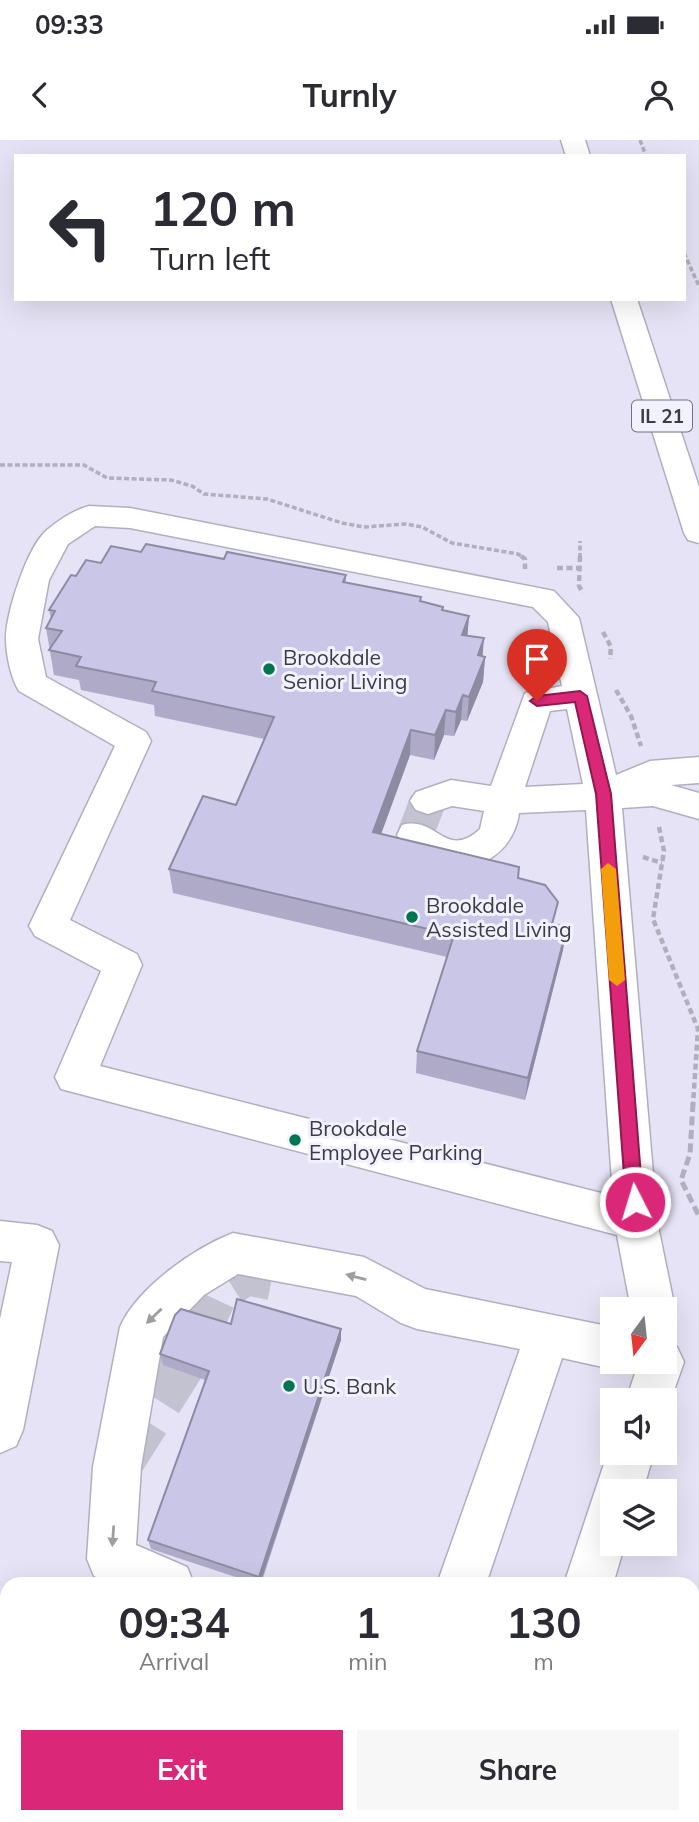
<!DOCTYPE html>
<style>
body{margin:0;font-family:Mulish,sans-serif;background:#f7f7f7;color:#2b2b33;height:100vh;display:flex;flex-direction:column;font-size:26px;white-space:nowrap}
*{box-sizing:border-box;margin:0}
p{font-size:23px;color:#7c7c81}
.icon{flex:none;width:38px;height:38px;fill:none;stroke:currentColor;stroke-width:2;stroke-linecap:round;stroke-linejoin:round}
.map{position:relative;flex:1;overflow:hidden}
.sheet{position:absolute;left:0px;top:1437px;width:700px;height:247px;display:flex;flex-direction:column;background:#fff;border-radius:21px 21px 0 0;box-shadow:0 7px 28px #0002}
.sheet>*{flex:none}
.top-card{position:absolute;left:14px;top:14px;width:672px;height:147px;border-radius:0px;box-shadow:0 7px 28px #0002;background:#fff;color:#2b2b33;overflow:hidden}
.needle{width:46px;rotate:195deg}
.buttons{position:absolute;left:600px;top:1157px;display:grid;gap:14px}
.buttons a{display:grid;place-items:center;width:77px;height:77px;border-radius:0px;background:#fff;box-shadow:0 7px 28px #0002;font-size:35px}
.pin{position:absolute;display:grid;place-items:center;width:60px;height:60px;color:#fff;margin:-72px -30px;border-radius:50% 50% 50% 0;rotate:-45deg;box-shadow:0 0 7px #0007}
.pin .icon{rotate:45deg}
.me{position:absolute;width:77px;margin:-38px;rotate:355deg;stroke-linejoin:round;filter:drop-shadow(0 0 5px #0008)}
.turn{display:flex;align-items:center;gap:24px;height:147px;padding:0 21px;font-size:32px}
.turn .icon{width:91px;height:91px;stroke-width:2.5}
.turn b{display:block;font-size:49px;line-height:60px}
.eta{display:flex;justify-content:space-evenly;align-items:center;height:119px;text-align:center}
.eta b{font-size:42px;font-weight:700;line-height:49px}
.primary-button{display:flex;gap:14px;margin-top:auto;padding:14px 21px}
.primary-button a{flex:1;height:80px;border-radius:0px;background:#db2777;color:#fff;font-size:28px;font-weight:700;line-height:80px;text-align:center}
.primary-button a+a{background:#f7f7f7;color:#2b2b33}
.status{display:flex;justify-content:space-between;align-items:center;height:49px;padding:0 35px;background:#fff;direction:ltr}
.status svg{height:19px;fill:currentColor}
header{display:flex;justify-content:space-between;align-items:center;height:91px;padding:0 21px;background:#fff;font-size:32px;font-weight:700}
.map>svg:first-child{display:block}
</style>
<div class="status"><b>09:33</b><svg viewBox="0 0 49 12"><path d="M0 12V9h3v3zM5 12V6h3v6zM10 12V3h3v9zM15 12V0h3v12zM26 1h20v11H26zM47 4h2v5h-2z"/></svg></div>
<header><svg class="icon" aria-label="back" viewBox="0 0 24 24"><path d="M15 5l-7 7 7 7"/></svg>Turnly<svg class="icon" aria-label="person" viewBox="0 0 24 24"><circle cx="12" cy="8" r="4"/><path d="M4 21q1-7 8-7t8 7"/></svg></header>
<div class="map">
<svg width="699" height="1682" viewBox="0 0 699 1682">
<rect width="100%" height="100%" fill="#e5e3f5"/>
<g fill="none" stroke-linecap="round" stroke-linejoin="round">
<path stroke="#c3c2d1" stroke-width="36" stroke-dasharray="36 18" stroke-linecap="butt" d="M415,695l13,-34"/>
<path stroke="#c3c2d1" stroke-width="46" stroke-dasharray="46 24" stroke-linecap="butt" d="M122,1320l57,-90 37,-79 30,-19 45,9"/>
<defs>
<path id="minor" d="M89,366l41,2 424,83 25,27 37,157 34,-14 49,-4v26l-28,2 28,8v26l-46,-13 -31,2 35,413 18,88 -6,15 -4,1v-16h-34l-14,-74 -556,-146 -6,-12 46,-106 -66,-35 -6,-10 86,-180 -96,-55c-8,-13 -13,-36 -13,-52 0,-26 21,-92 41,-109 12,-10 27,-20 42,-24zM95,386l35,2 403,79 15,15 14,64 -37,7 -34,93 -40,-6 -35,12 -6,9 6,9 12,4 24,-8 32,5 -4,18c-35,32 -43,-14 -78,-4l-5,10c29,52 113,42 122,-22l67,-3 27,386 -513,-130 42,-101 -5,-11 -67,-34 81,-179 -5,-9 -100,-55 -8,-38 11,-59 19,-36zM567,569l16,75 -58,3 25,-76z
M0,1081l37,4 15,6 7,14 -36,185 -7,16 -16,7v-134l12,-57 -12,-1z
M233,1093l131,24 61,32 187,38v35l16,1 -16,6 -50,-11 -76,226h-49l83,-235 -103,-20 -16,-6 -45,-27 -118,-22 -34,21 -41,42 -22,130 -5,78 51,22 7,17h-83l-17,-8 -7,-17 6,-92 27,-140c17,-39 74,-79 113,-94z
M665,1202l12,5 7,15 -19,54v-16h-39l13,-38h26z
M612,1300v12h42l-11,39h-31v53h13l-12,40h-49z
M693,1575l6,3v52l-6,-2z
M308,1676h53l-2,6h-54z
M464,1676h53l-1,6h-54z"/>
<path id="major" d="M561,0h24l5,16h-24z
M611,159h26l62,188v56l-11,-3 -4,-7z"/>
</defs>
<use href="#minor" stroke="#b1afbf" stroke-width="3"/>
<use href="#major" stroke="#b1afbf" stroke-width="3"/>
<path stroke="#b0afbd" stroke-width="3.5" stroke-dasharray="5 2.5" stroke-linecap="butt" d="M640,0l6,16
M684,113l15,33
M0,325h84l23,13 64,2 21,6 12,8 63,5 75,24 22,4 42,-3 16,3 30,16 66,11 6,4
M580,418v-17"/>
<path stroke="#b0afbd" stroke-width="4.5" stroke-dasharray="6 3.5" stroke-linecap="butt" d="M521,416l4,3v10
M580,416l-1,30 4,7
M557,428h23
M603,492l8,15 -1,12
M616,550l15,26 10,30
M659,687l5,24 -11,68 45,110 -5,76
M643,717l19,6"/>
<path stroke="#b0afbd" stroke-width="5" stroke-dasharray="9 4.5" stroke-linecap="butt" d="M693,963l-3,51 -9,26 18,36"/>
<use href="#minor" fill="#fff" fill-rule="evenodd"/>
<use href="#major" fill="#fff" fill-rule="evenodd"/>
</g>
<path fill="#aeaac8" d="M141,412l83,7 122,16v8l75,14v5l22,5v3l26,6 -2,19 15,22h3l-2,25 -16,39 -6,-1 -7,16 -10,-1 -10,25 -24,-5 -29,79 137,44 36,47 9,25 -38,150 -109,-27 1,-22 30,-94 -274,-64 -4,-24 67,-64 28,-66 -109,-23 -1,-11 -73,-15 -2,-10 -25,-5 -8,-47 5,-9 -2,-9 27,-34 25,-13z
M231,1184l110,16 -80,244h-4l-106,-35 -3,-9 57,-160 -42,-15 -3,-11z"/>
<path fill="#8d8ba2" d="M469,476l-2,25 -5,-6z
M484,498l-2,25 -4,-8z
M485,517l-2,25 -16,39 2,-24z
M463,555l-2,25 -7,16 2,-24z
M446,570l-2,25 -10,25 1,-25z
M411,590l-1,25 -37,101v-24z
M567,787l-4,23 -38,150 3,-22z
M341,1189v11l-81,244 -1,-7z"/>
<path fill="#cac6e8" stroke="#8d8ba2" stroke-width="2" d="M146,404l78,15 3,-7 119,23 -3,7 78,15 -1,4 23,6 -1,3 27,6 -7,19 22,3 -6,17 7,2 -16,40 -6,-2 -7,17 -10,-2 -11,25 -24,-5 -38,102 146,35 -1,11 27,7 13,17 -6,22 15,3 -39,151 -111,-27 37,-116 -285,-66 34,-73 33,9 38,-88 -122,-26 4,-9 -80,-16 5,-9 -32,-7 13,-19 -16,-3 9,-17 -6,-1 22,-35 5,1 10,-16 15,3 10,-17 30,6z
M237,1159l104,30 -82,248 -111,-37 61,-169 -49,-17 15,-39 6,-6 50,15z
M37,1676h181l-1,6h-181z"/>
<defs><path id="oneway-solid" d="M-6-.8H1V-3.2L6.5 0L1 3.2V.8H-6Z" transform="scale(1.75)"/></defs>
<g fill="#9e9ea1">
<use href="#oneway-solid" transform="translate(356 1137) rotate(-165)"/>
<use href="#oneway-solid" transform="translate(154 1176) rotate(136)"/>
<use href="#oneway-solid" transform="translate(113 1396) rotate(94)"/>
</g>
<path fill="#db2777" stroke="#8e194d" stroke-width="2" d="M580,551l7,5 24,98 32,408 -2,6 -6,2 -6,-2 -3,-6 -30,-408 -21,-92 -38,4 -7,-5 7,-5z"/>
<path fill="#f59e0b" d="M608,723l8,6 9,111 -8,6 -8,-6 -8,-111z"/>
<g fill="#027550" stroke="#f2f1ff" stroke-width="2.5">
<circle cx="269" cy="529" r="7"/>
<circle cx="412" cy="777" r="7"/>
<circle cx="295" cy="1000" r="7"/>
<circle cx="289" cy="1246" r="7"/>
</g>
<g text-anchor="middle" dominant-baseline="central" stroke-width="6" stroke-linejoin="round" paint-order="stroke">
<rect fill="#f2f1ff" stroke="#73727b" stroke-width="2" x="632" y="260.5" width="60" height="31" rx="5"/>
<g font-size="19" font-weight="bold" fill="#3d3c43">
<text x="662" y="276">IL 21</text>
</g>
<g font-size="21" fill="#3d3c43" stroke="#f2f1ff" text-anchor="start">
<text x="283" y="517">Brookdale<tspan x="283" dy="24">Senior Living</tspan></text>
<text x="426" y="765">Brookdale<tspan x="426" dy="24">Assisted Living</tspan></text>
<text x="309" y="988">Brookdale<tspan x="309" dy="24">Employee Parking</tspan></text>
<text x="303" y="1246">U.S. Bank</text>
</g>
</g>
</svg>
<div class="buttons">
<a><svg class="needle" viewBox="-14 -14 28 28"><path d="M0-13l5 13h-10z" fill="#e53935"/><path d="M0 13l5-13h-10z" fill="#7c7c81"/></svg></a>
<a><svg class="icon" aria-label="sound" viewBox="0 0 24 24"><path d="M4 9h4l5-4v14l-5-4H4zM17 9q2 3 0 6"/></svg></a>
<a><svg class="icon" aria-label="layers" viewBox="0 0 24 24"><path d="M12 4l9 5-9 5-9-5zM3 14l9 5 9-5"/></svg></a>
</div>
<div class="pin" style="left:537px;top:561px;background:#d93025"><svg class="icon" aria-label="arrive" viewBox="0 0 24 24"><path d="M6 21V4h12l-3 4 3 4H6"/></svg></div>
<svg class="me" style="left:635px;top:1062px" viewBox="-20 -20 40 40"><circle r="17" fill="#db2777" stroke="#fff" stroke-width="3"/><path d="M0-11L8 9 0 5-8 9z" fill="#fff"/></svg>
<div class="top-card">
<div class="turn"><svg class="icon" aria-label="left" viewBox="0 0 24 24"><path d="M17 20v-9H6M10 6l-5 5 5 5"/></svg><div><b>120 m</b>Turn left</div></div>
</div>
<section class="sheet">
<div class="eta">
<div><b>09:34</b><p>Arrival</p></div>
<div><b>1</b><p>min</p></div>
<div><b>130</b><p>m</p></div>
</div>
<div class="primary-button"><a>Exit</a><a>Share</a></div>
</section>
</div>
